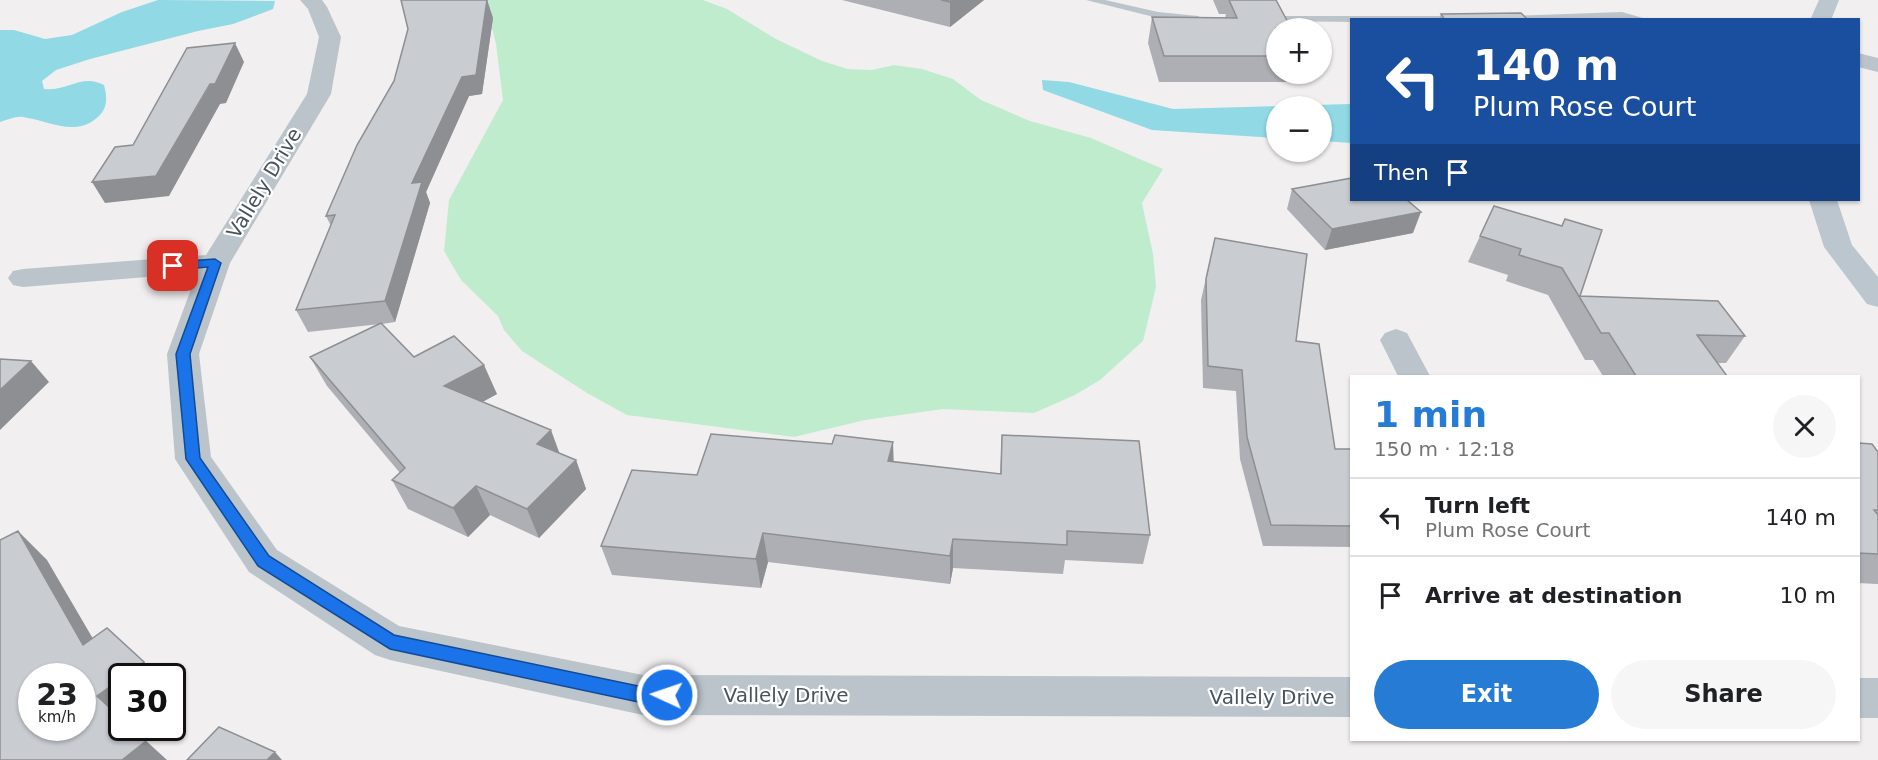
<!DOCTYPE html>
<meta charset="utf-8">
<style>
body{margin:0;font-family:"DejaVu Sans",sans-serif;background:#f6f6f6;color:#202124;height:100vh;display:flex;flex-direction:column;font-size:22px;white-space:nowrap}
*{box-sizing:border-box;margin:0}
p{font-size:20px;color:#757577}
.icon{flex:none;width:33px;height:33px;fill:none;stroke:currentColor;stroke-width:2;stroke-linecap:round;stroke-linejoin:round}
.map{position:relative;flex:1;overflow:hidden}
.side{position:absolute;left:1350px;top:375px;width:510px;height:366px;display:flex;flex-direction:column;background:#fff;border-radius:0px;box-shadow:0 2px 4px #0004}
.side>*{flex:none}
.guide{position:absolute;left:1350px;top:18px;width:510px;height:183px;border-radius:0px;box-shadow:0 2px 4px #0004;background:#1a4fa0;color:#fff;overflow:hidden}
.buttons{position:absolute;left:1266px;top:18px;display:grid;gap:12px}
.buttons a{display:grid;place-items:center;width:66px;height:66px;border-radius:50%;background:#fff;box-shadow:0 2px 4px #0004;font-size:30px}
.speed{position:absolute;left:18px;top:663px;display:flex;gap:12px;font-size:30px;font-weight:700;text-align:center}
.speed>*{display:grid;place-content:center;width:78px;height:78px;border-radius:50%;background:#fff;box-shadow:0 2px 4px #0004;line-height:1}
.speed small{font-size:15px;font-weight:400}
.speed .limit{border:3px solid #111;border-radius:9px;background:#fff;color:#111}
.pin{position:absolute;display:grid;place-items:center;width:51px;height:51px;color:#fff;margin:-26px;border-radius:12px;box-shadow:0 3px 9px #0006}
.me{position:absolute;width:66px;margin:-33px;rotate:273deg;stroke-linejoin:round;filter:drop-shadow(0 0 4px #0008)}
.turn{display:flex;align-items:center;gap:21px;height:126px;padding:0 24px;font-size:27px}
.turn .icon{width:78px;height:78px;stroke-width:2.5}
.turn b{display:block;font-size:42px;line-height:51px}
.then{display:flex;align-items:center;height:57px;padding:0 24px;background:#0003;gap:12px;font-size:22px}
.round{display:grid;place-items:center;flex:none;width:63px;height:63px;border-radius:32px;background:#f6f6f6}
.head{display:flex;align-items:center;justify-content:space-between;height:102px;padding:0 24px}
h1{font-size:36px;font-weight:700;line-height:45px;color:#267cd4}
.primary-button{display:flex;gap:12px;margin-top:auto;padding:12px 24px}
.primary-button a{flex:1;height:69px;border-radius:36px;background:#267cd4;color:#fff;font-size:24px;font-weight:700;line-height:69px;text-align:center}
.primary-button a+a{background:#f6f6f6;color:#202124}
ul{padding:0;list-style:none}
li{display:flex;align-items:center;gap:18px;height:78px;padding:0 24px;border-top:2px solid #e0e0e0}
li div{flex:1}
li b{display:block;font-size:22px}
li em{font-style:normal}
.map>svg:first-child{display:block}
</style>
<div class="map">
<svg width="1878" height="760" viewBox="0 0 1878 760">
<rect width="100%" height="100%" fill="#f1efef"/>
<path fill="#c0ecce" d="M485,0h218l24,9 49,30 46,22 26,8 24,1 22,-5 28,4 31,10 28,21 49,21 61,17 72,31 -21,34 11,51 3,33 -13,54 -43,39 -25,15 -41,18 -91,-4 -78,11 -71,17 -167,-22 -40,-22 -65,-42 -18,-21 -6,-14 -37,-36 -17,-29 5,-51 54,-100 -7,-56z"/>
<path fill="#90d9e5" d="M158,0l117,1 -2,8 -40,15 -35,7 -108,28 -34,11 -14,11 2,8c22,3 38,-16 60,-4 3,11 4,22 -5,31 -23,22 -49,5 -76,1 -7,-1 -16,3 -23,5v-92h14l31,9 27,-4 50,-23z
M1042,80l27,2 104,27 178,-5v39l-29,-2v-35h-46v32l-124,-8 -109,-40z"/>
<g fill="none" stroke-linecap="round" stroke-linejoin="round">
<path fill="#bbc4cb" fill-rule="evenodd" d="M1086,0h19l53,12 40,4 5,3 -5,3 -40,-4z
M1622,12l28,8 -149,-1 5,-3z
M1266,16h196l5,3 -115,1v2l-90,-1v-4z"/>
<path fill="#bbc4cb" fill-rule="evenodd" d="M300,0h22l5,7 14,30 -10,57 -101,169 -31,91 12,103 66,93 122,76 244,49 709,2v40l-709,-2 -253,-55 -15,-5 -126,-83 -74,-113 -8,-105 30,-81 -174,14 -10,-2 -5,-7 5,-7 10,-2 183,-14 101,-161 12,-57 -11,-28z
M1858,53l20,5v14l-20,-5z
M1396,329l11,4 23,43h-32l-18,-36 5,-7z
M1858,678h20v40h-20z"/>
<path fill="#bcc6cf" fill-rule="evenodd" d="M1819,0h20l-8,20h-21z
M1809,200h28l15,45 26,32v30l-11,-3 -43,-57z"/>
</g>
<path fill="#adafb4" d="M487,0l6,18 -11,76 -13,2 -43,96 4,11 -35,119 -13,2 32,33 83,37 -15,8 78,51 16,7 10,29 -47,49 -49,-23 -22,22 -60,-28 -16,-29 8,-7 -73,-87 -17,-29 70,-33 -72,8 -12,-22 35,-84 -5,-10z
M842,0h142l-34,27z
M1213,0h63v74h25l-2,8h-140l-11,-39 4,-26 73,1 1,-4h-7z
M1441,14l87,6h-89z
M1292,189l121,44 -88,17 -38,-41z
M1494,206l67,20 4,-7 15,77 165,40 -19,27h-9l10,13h-124l-10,-16h-8l-37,-65 -42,-14 2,-6 -40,-13z
M1215,238l81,103 39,108 17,2v96l-89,-1 -23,-87 -4,-68 -33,-3 -2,-88z
M1002,435l148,100 -7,29 -78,-4 -2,14 -110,-6 -3,16 -182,-22 -7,26 -149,-13 -11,-29 96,-71 197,-13 106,12z
M1858,443l20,9v132h-1l-19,-1z"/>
<path fill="#8d8f92" d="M487,0l6,18 -11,76 -13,2 -43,96 4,11 -35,119 -10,-21 27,-118z
M953,0h31l-34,27v-25z
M235,43l9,19 -18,41 -6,1 -51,92 -64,7 -13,-21 64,-6z
M1421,212l-8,21 -88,17 7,-21z
M31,361l18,21 -49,48v-40z
M484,365l13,29 -40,22 -13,-30z
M551,430l11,30 -25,-16z
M893,442l1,29 -6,-10z
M576,460l10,29 -47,49 -12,-29z
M476,486l14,29 -22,22 -15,-29z
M18,531l29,29 66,113 -30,-28z
M763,533l5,29 -7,26 -5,-29z
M953,539v29l-3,16v-28z
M144,662l15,14h-35z
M122,678v41l-25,-23z
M131,728h1l35,32h-45z
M275,752l7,8h-15z"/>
<path fill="#c9ccd1" stroke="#8d8f92" stroke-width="1.5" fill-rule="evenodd" d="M401,0h86l-11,75 -14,2 -50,106 10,-1 -37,119 -89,9 39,-95 -9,1 31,-71 37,-64 14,-52z
M941,0h12l-3,2z
M1229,0h47l15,28h-15v28h-112l-12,-39 85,1z
M1521,13l7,7h-83l-4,-6z
M235,43l-20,41h-5l-54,92 -64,6 23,-35 18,-2 54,-97z
M1352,178v22h55l14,12 -89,17 -40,-40z
M1494,206l68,20 3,-7 37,11 -22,66 138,5 27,35 -48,-1 30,41h-91l-27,-43h-8l-39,-65 -43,-13 2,-6 -41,-13z
M1215,238l92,16 -11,87 23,3 16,105h16l1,2v75l-81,-1 -24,-88 -5,-67 -34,-4 -2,-87z
M381,323l33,34 40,-21 30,29 -40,21 107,44 -14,14 39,16 -49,49 -51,-23 -23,22 -61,-28 13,-12 -95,-111z
M0,359l31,2 -31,29z
M711,434l121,10 3,-9 58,7 -5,19 113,13 1,-39 137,6 11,94 -83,-4v14l-114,-6 -3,17 -187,-23 -7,26 -155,-13 31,-76 65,5z
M1858,443l14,1 6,8v58h-4l4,5v39l-20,-1z
M18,531l65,114 24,-17 37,34 -20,14h-2v2l-25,18 25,23v9h9l15,13 -24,19h-122v-220zM32,676h50v52h-50z
M219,727l56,25 -8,8h-80z"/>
<path fill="#1a73e8" stroke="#114b97" stroke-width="1.5" d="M215,259l6,4 -31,91 10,104 69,98 125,79 249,52h24l6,2 3,6 -3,6 -6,2h-24l-253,-54 -132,-83 -72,-107 -10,-105 32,-87 -35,3 -6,-4 6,-4z"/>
<g text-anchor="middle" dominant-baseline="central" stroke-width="4.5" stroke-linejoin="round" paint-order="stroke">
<g font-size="20" fill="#48535b" stroke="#fff">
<text transform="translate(264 183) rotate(-59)">Vallely Drive</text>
<text x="786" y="695">Vallely Drive</text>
<text x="1272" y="697">Vallely Drive</text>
</g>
</g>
</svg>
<div class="buttons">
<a>+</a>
<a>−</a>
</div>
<div class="speed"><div>23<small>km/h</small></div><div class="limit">30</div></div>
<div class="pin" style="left:173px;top:266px;background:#d93025"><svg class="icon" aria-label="arrive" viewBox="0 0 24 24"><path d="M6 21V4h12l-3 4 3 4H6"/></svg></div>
<svg class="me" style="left:667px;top:695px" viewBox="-20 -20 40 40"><circle r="17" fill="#1a73e8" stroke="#fff" stroke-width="3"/><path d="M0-11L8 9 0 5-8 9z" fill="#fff"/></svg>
<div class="guide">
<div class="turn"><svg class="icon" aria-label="left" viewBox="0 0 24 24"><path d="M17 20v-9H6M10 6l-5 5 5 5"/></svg><div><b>140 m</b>Plum Rose Court</div></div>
<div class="then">Then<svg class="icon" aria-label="arrive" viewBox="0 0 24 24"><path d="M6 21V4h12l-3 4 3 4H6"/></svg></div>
</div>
<section class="side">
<div class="head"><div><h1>1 min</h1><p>150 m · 12:18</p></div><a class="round"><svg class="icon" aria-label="close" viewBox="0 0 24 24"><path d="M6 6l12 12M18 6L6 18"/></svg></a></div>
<ul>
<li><svg class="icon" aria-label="left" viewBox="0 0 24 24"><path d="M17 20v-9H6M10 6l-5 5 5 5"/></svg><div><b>Turn left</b><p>Plum Rose Court</p></div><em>140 m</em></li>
<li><svg class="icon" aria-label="arrive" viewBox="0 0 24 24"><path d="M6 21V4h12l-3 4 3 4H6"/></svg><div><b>Arrive at destination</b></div><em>10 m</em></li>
</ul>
<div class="primary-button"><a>Exit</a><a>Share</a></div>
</section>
</div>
